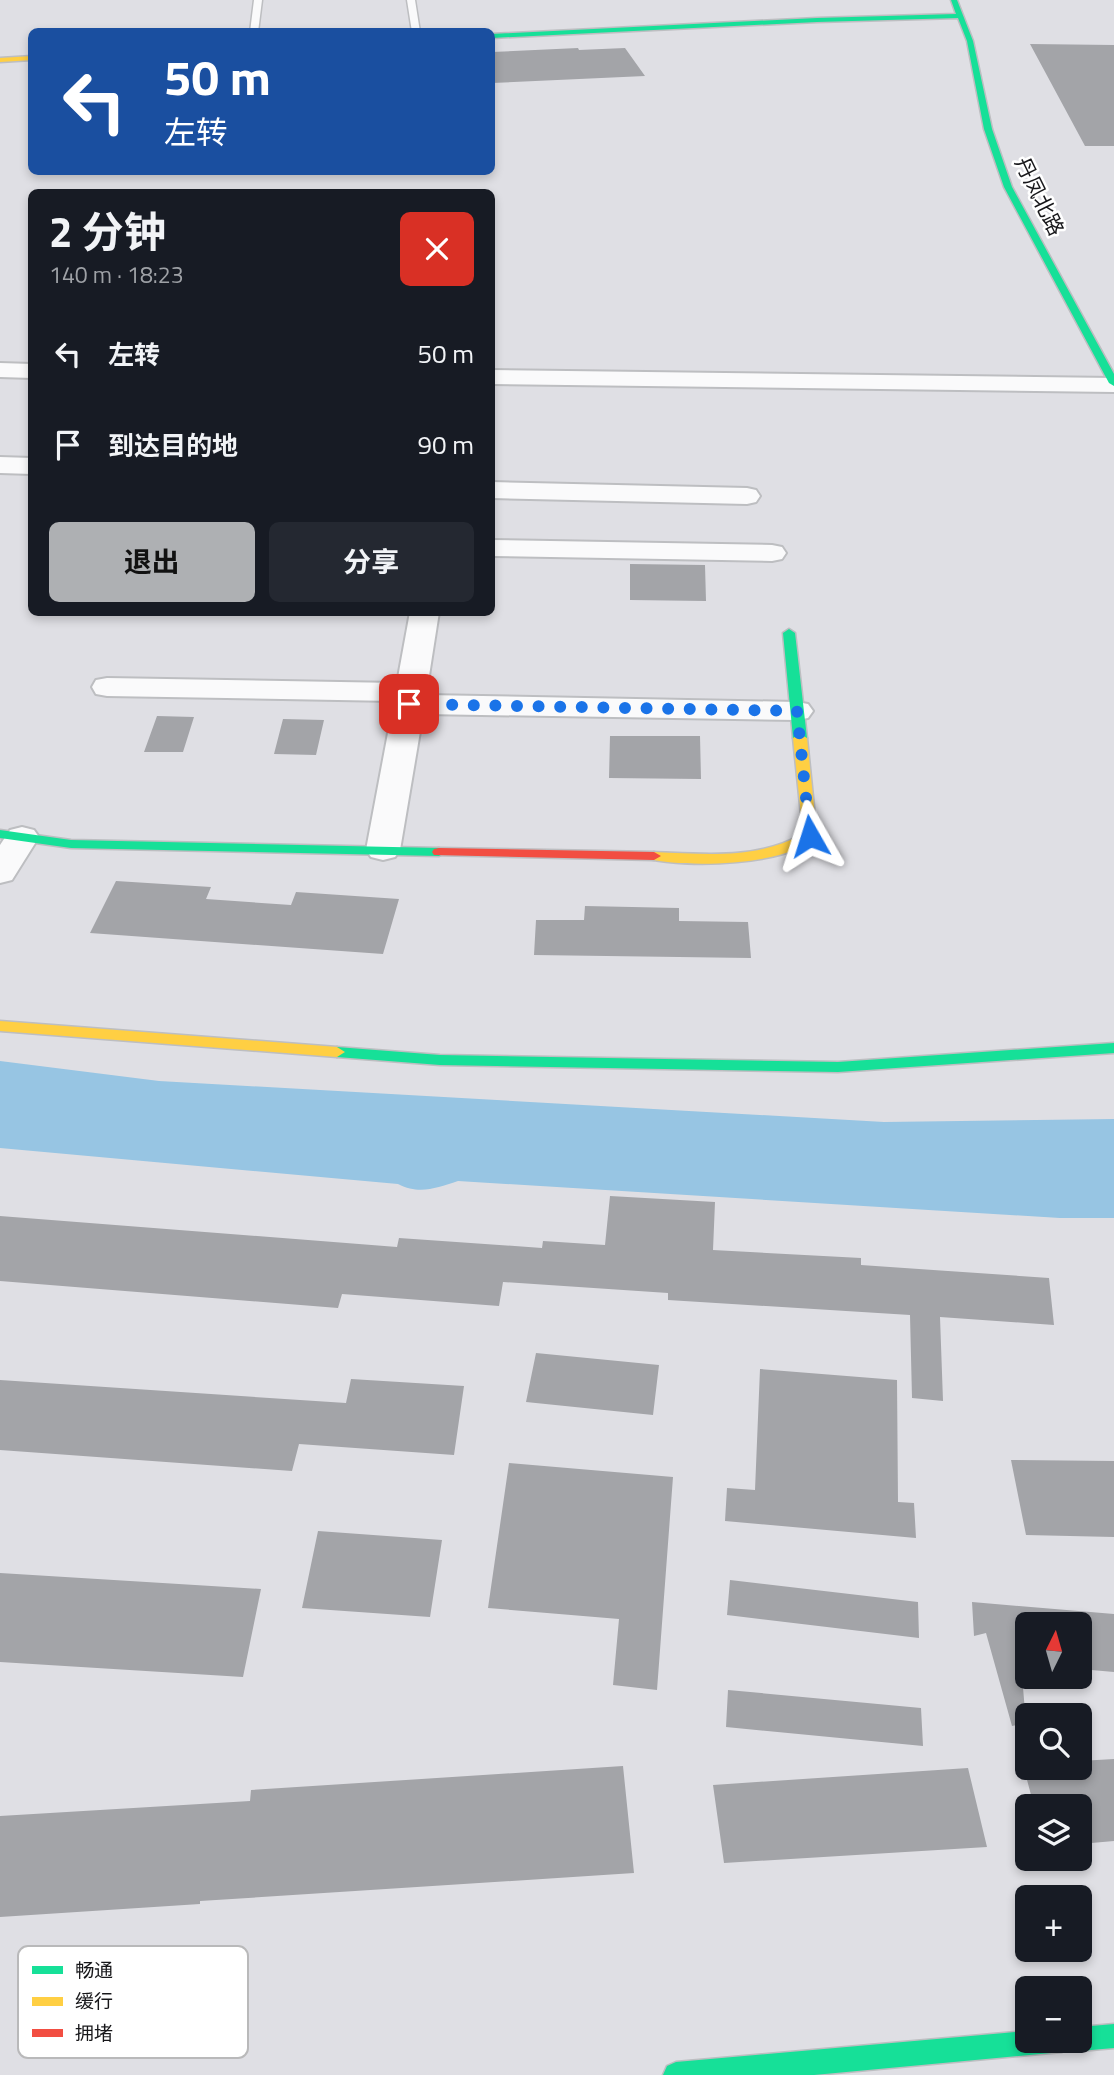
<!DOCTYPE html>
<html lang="zh">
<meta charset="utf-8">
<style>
body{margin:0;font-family:"Titillium Web","Noto Sans SC",sans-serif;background:#242831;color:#f1f3f6;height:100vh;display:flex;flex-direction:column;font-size:26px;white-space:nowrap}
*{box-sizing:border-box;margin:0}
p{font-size:23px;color:#9ea1a6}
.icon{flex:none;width:38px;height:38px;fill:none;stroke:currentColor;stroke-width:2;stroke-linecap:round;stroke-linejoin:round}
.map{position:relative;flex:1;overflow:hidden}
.panel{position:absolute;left:28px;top:189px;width:467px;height:427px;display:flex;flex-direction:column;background:#171b24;border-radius:10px;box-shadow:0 4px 10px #0003}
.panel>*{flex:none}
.banner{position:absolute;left:28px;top:28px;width:467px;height:147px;border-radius:10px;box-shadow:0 4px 10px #0003;background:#1a4fa0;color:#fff;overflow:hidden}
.needle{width:46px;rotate:5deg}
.controls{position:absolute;left:1015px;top:1612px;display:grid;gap:14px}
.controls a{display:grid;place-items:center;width:77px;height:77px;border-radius:10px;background:#171b24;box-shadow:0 4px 10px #0003;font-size:35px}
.pin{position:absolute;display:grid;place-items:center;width:60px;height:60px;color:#fff;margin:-30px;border-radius:14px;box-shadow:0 4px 10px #0006}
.me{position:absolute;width:77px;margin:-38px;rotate:354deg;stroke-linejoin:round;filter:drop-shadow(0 0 5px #0008)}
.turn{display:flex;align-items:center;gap:24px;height:147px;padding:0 21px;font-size:32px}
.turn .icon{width:91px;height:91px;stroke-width:2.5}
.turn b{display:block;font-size:49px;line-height:60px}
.round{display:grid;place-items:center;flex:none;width:74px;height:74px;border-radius:10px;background:#242831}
.headline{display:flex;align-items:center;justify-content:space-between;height:119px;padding:0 21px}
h1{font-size:42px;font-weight:700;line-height:52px}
.cta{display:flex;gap:14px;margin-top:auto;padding:14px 21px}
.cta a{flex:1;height:80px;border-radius:10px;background:#aeb0b3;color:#111;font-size:28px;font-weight:700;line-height:80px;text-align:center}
.cta a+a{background:#242831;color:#f1f3f6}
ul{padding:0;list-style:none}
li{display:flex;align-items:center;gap:21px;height:91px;padding:0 21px}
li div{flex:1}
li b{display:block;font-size:26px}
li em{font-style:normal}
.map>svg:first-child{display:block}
</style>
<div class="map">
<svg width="1114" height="2075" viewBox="0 0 1114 2075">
<rect width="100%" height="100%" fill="#dfdfe4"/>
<path fill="#97c5e3" d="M0,1061l159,20 725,41 230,-3v99h-54l-602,-37c-22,7 -38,14 -60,3l-398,-36z"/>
<path fill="#a3a4a8" d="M1030,44l84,1v101h-29z
M578,48l1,2 46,-2 20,28 -153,7v-31z
M630,564l75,1 1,36 -76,-1z
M157,716l37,1 -11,35h-39z
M283,719l41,1 -8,35 -42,-1z
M610,736h90l1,43 -92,-1z
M116,881l95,6 -5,12 85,6 5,-13 103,7 -16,55 -293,-21z
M585,906l94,2v13l69,1 3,36 -217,-3 2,-35h48z
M610,1196l105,6 -2,48 148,8v7l188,13 5,47 -114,-8 3,84 -31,-3 -2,-83 -242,-15v-7l-165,-11 -4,24 -157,-12 -4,14 -338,-27v-65l397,31 2,-9 143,10 1,-7 62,4z
M536,1353l123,12 -6,50 -127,-13z
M760,1369l137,11 1,122 16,1 2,35 -191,-17 2,-33 28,2z
M351,1379l113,7 -10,69 -155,-11 -7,27 -292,-21v-70l346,23z
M1011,1460l103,1v76l-88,-2z
M509,1463l164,14 -16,213 -44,-5 6,-66 -131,-11z
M318,1531l124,9 -12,77 -128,-9z
M0,1573l261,16 -18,88 -243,-15z
M730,1580l188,22 1,36 -192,-23z
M972,1602l142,12v58l-34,-3v-45h-53v41l-6,-1 5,59 -14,3 -26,-93 -12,3z
M728,1690l193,18 2,38 -197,-19z
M1114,1759v82l-34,3v-38h-46l-11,-41h4v3h53v-7z
M623,1766l11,107 -434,28v3l-200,13v-101l250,-15 1,-11z
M968,1768l19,79 -263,16 -11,-78z"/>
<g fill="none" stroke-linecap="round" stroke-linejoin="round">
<defs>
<path id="lane" d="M254,0h8l-4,32h-8z
M407,0h8l5,32h-8z"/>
<path id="street" d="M0,363l32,1v14l-32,-1z
M492,370l622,8v14l-622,-8z
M0,457l32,1v16l-32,-1z
M492,482l255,6 9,2 4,6 -4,6 -9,2 -255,-6z
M492,540l280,5 10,2 4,6 -4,6 -10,2 -280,-5z
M410,612h29l-13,83 371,7 11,2 5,7 -5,7 -11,2 -374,-6 -23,136 -5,7 -12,3 -12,-3 -5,-7 28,-149 -287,-5 -11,-2 -4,-7 4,-7 11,-2 290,5z
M22,827l12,3 5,7 -27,43 -12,3v-38l10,-15z"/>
<path id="fast" d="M951,0h6l16,41 19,88 20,58 102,187v12l-5,-3 -105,-196 -20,-58 -17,-88 -9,-23 -141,4 -325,16v-4l325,-16 139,-4z
M789,629l6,4 12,105 -7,4 -7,-4 -10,-105z
M0,830l71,10 368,8 7,4 -7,4 -368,-8 -71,-10z
M1114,1043v10l-276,19 -398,-7 -103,-8 -8,-5 8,-5 103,8 398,7z
M1114,2024v24l-34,3 -9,-3 -9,4 -248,23h-151l4,-9 9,-4 351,-31v9h53v-13z"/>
<path id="slow" d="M32,56v4l-32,2v-4z
M800,734l7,4 10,98c-28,30 -130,32 -168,23l-2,-3 7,-4c51,2 102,8 149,-18l-10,-96z
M0,1021l337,26 8,5 -8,5 -337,-26z"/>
<path id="jam" d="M439,848l215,4 7,4 -7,4 -220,-5 -2,-3 2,-3z"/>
</defs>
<use href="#lane" stroke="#bdbec1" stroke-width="3"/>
<use href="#street" stroke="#bdbec1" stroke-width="4"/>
<use href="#fast" stroke="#bdbec1" stroke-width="3"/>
<use href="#slow" stroke="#bdbec1" stroke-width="3"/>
<use href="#jam" stroke="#bdbec1" stroke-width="3"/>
<use href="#lane" fill="#fafafb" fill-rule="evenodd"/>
<use href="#street" fill="#fafafb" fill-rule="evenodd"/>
<use href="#fast" fill="#16e098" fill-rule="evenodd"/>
<use href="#slow" fill="#ffcf43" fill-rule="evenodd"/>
<use href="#jam" fill="#f24e42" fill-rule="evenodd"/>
</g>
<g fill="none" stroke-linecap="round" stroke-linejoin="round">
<path stroke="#1a73e8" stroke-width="12" stroke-dasharray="0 21.6" d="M409,704l388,7 13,125"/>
</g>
<g text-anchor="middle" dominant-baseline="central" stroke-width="5" stroke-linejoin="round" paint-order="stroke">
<g font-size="21" fill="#17171a" stroke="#fff">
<text transform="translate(1040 196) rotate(64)">丹凤北路</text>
</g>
</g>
<rect x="18" y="1946" width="230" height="112" rx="10" fill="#fff" stroke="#b9b9ba" stroke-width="2"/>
<rect x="32" y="1966" width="31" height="8" fill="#16e098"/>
<rect x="32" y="1997" width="31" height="9" fill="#ffcf43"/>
<rect x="32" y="2029" width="31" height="8" fill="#f24e42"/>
<g font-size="19" fill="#17171a">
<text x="75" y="1977">畅通</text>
<text x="75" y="2008">缓行</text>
<text x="75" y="2040">拥堵</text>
</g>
</svg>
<div class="controls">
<a><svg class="needle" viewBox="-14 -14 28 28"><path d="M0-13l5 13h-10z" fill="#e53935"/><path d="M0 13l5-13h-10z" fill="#9ea1a6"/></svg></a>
<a><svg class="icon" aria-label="search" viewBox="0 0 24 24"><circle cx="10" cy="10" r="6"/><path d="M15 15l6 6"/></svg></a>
<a><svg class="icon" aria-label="layers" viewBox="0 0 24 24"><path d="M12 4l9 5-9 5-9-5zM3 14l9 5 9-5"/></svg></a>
<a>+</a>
<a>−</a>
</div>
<div class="pin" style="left:409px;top:704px;background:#d93025"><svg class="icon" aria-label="arrive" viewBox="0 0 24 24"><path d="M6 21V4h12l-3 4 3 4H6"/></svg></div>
<svg class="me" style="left:810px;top:836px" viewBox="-20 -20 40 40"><path d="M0-17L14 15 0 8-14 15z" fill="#1a73e8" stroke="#fff" stroke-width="4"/></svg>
<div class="banner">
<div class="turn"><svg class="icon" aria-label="left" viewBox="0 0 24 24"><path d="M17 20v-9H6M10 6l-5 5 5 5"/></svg><div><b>50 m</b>左转</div></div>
</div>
<section class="panel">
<div class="headline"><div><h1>2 分钟</h1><p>140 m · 18:23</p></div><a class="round" style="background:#d93025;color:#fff"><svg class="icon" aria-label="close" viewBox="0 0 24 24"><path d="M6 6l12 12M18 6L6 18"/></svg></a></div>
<ul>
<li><svg class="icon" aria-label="left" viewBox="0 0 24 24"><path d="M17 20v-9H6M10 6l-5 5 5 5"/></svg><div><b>左转</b></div><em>50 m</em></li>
<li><svg class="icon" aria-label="arrive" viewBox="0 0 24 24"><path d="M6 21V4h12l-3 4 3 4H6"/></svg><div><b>到达目的地</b></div><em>90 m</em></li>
</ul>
<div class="cta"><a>退出</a><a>分享</a></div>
</section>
</div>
